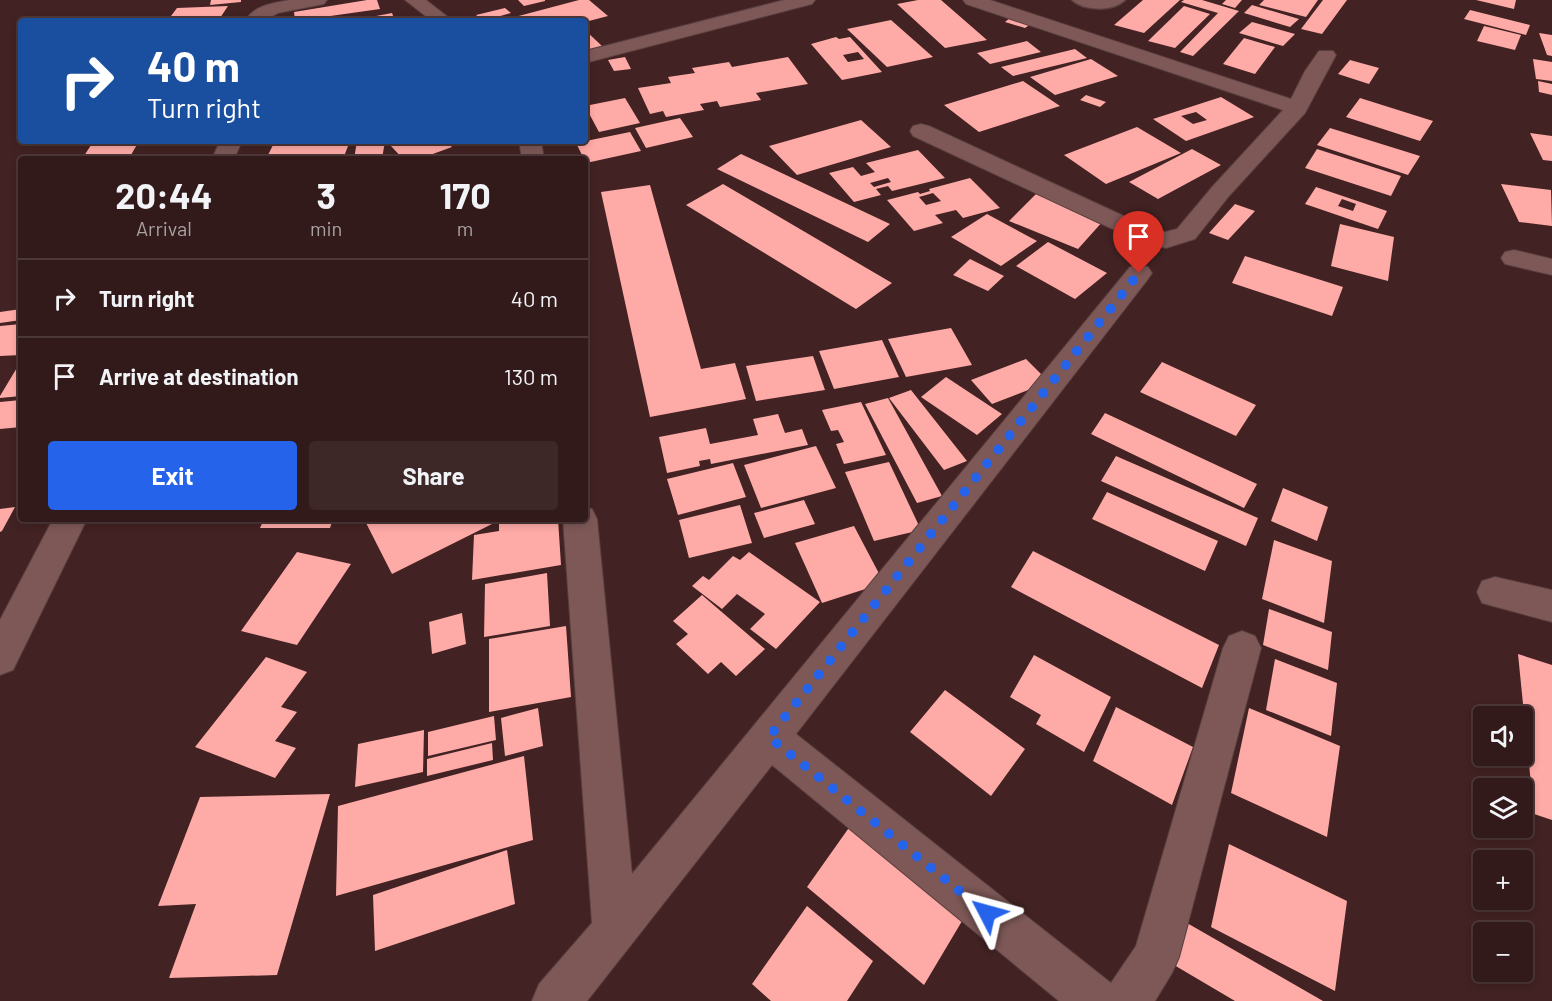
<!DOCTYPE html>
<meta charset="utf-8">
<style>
body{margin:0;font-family:Barlow,sans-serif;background:#3d2727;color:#f1f3f6;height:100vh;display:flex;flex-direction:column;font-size:22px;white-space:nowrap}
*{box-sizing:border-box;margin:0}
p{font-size:20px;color:#a8a1a2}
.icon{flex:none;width:33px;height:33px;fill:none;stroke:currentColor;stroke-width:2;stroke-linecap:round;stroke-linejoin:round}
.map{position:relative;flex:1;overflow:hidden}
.sheet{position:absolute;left:18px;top:156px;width:570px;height:366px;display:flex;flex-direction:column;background:#321a1a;border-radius:6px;box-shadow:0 3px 9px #0003,0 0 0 2px #4d3839}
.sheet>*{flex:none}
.top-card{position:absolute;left:18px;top:18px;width:570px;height:126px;border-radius:6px;box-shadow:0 3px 9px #0003,0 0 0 2px #4d3839;background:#1a4fa0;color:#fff;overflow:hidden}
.fabs{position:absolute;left:1473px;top:706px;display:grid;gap:12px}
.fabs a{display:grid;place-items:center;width:60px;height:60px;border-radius:6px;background:#321a1a;box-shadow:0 3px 9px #0003,0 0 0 2px #4d3839;font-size:30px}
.pin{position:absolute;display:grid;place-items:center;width:51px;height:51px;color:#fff;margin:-62px -26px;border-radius:50% 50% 50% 0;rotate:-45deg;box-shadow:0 0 6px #0007}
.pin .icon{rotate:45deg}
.me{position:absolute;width:66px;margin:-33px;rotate:309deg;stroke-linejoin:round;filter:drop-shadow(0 0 4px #0008)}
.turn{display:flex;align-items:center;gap:21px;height:126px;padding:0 30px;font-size:27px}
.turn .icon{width:78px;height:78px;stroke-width:2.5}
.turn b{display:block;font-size:42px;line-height:51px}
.eta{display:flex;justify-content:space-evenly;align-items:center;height:102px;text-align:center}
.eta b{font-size:36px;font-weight:700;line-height:42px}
.primary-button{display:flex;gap:12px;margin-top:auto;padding:12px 30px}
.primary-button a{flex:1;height:69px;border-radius:6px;background:#2563eb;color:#fff;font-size:24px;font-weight:700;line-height:69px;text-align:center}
.primary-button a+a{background:#3d2727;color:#f1f3f6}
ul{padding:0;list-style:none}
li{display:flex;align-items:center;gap:18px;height:78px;padding:0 30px;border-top:2px solid #4d3839}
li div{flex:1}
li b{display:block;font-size:22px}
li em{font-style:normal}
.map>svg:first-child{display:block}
</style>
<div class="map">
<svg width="1552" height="1001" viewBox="0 0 1552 1001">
<rect width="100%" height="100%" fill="#422222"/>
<path fill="#feaaa7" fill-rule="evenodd" d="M211,0h30v2l-31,3z
M367,0h10l3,9 -85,12 -1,-9z
M518,0h27v1l-21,5z
M579,0h10l19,16 -23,6 -70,-1 -4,-3z
M918,0h23l46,40 -42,8 -48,-44z
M1143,0h37l-36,33 -30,-8z
M1184,0h18l37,11 -46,45 -13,-4 38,-39 -37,-11z
M1226,0h16l-7,8 -13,-4z
M1264,0h54l-12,17 -47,-12z
M1323,0h24l-25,34 -21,-5z
M1476,0h40l-2,9z
M1252,5l47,14 -9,8 -46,-14z
M228,6l-8,12 -52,2 9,-12z
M1184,6l26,8 -35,34 -27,-7z
M505,8l6,5 -28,8 -7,-6z
M1470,10l60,15 -4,10 -62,-16z
M392,13l3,8h-40v-1z
M1011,17l20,7 -6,4 -20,-6z
M891,20l42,37 -46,10 -40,-38z
M1252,22l43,12 -12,12 -44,-13z
M1484,26l37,9 -6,15 -38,-9z
M585,30l17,16 -17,5z
M1539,33l13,2v21l-5,-1z
M836,37l3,2 11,-2 32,35 -40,8 -31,-36zM858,52l6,7 -16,3 -5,-7z
M1244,38l31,9 -20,27 -32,-10z
M1027,41l14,11 -51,12 -13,-11z
M1075,49l12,9 -74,18 -12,-9z
M625,57l6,12 -17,2 -6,-11z
M788,57l20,27 -52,9 5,7 -41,7 -3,-6 -17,3 4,6 -38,7 -3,-6 -13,3 -12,-26 33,-5 -3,-6 27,-4 -3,-5 37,-6 3,5z
M1091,59l27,17 -63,19 -25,-18z
M1533,59l19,3v19l-16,-2z
M1350,60l29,8 -10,16 -31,-10z
M1023,81l37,25 -81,26 -35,-27z
M1538,81l14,3v11l-13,-3z
M1086,95l20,7 -6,5 -20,-7z
M1221,97l33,20 -68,24 -33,-22zM1196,112l11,8 -14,4 -12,-8z
M625,98l15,25 -41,9 -14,-26z
M1360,98l73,23 -13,20 -74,-24z
M680,118l13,19 -47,11 -11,-20z
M861,120l30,27 -94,28 -28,-29z
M1137,127l44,26 -75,31 -42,-29z
M1330,128l90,28 -12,19 -91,-30z
M630,132l11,19 -55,12 -10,-20z
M1530,133l22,3v25l-9,-1z
M139,141l-8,14 -49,4 11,-17z
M275,141h75l-7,18h-77z
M357,141h28l-3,18h-28z
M406,141h40l6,6 -33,12h-16l-12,-13z
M1192,149l29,16 -63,34 -29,-17z
M1317,149l84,27 -10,20 -86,-28z
M918,150l27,28 -53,13 -4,-5 -12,3 5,6 -27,7 -25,-29 24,-6 8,9 14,-4 -9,-9zM888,178l3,4 -17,5 -4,-4z
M741,154l149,70 -22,18 -151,-73z
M970,178l30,30 -37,10 -7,-8 -21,5 8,8 -29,8 -27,-31 31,-8 2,2 10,-3 -1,-2zM933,193l8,8 -15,4 -7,-8z
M723,184l169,99 -36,26 -170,-104z
M1501,184l50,6 1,36 -33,-4z
M650,185l51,184 34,-6 11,36 -96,18 -49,-225z
M1316,187l71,24 -9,18 -73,-25zM1342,199l14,5 -3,7 -15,-5z
M1036,194l68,26 -26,29 -69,-28z
M1235,204l20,7 -27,29 -19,-7z
M987,214l50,27 -36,25 -50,-29z
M1340,224l54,13 -6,44 -57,-15z
M1048,242l59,31 -32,26 -59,-33z
M1245,256l98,31 -11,29 -100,-33z
M970,259l34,17 -16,15 -35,-16z
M21,309v11l-21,3v-11z
M21,324v31l-21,1v-30z
M951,328l21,37 -66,12 -18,-38z
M882,340l17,37 -65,12 -15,-38z
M813,356l12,34 -69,11 -10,-35z
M1026,359l23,23 -57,22 -21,-24z
M21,361v35l-21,2v-2z
M1162,362l94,43 -20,31 -96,-44z
M946,377l56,37 -25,21 -56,-38z
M911,390l56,71 -23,9 -55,-72z
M888,398l54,98 -25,7 -52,-99z
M21,400v27l-21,2v-27z
M861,402l25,53 -42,9 -8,-20 8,-2 -6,-12 -7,1 -9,-21z
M1105,413l152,71 -13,24 -153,-74z
M778,414l7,19 17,-4 6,16 -97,19 -1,-5 -11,2 1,5 -33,7 -8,-36 47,-9 4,16 48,-9 -5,-16z
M816,446l20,42 -75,20 -17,-43z
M1116,456l142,62 -12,28 -145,-65z
M889,462l32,68 -47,11 -29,-69z
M733,463l13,34 -68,18 -11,-36z
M1283,488l45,19 -11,34 -46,-20z
M1107,492l111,49 -13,30 -113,-52z
M804,500l11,24 -51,14 -10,-25z
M740,505l12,38 -63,15 -10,-38z
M15,507l-13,24 -2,1v-23z
M264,519h69l-3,9h-70z
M364,519h138l-110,55z
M518,519h40l3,46 -89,15 2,-45 25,-4v-9z
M854,526l30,57 -62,20 -27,-60z
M1274,540l58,21 -8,62 -62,-24z
M1033,551l186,94 -17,43 -191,-101z
M297,552l54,12 -54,81 -56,-14z
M749,552l71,50 -44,47 -26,-20 15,-15 -28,-20 -15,15 -30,-23 11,-10 6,4 24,-24 7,4z
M547,573l3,53 -66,11 1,-53z
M702,595l63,54 -29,27 -15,-14 -13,12 -32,-30 12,-10 -15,-13z
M1269,609l63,23 -4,38 -65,-25z
M462,613l4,31 -34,10 -3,-32z
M566,626l5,71 -82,15v-73z
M1518,654l34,11v155l-18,-6z
M1034,655l77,42 -27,55 -48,-28 5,-9 -31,-18z
M266,657l41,15 -26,35 16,5 -22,29 21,7 -21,30 -80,-31z
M1275,659l62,24 -6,53 -65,-26z
M945,690l80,59 -34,47 -81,-64z
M1116,707l77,40 -21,58 -79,-44z
M538,708l5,38 -38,10 -4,-38z
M1249,708l91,38 -13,91 -96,-44z
M494,716l2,24 -68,16v-24z
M424,730l-1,42 -68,15 3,-43z
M492,743l1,17 -66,16v-17z
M524,756l9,84 -197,56 2,-90z
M330,794l-53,181 -108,3 27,-74 -38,2 42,-109z
M853,822l115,89 -44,74 -117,-98z
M1229,844l118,57 -12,90 -124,-64z
M507,850l8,54 -140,47 -2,-56z
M807,906l66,55 -26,40h-76l-19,-17z
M1187,923l136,78h-88l-61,-36z"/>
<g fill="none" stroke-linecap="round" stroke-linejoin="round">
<defs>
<path id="lane" d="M1072,0h53c-12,12 -41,11 -53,0z"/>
<path id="street" d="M290,0h37l-3,4 -46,9 -15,8h-18c9,-16 28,-18 45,-21z
M405,0h21l27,21h-21z
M784,0h31l-3,4 -227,59v-12z
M963,0h27l301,99 14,-28 14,-20h14l3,4 -31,58 -76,83 -34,43 -29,9 -32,-9 -221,-103 -3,-5 3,-5 8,-2 8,2 223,103 13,3 12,-3 36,-43 70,-76 -317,-106z
M220,141h22l-8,18h-22z
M519,141h22l3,18h-22z
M1514,250l38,9v16l-47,-11 -4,-6 4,-6z
M1139,265l9,2 4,6 -4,6 -352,455 315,249 25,-37 87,-298 6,-12 13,-5 13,5 6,12 -82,309 -7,16 -17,28h-96l-287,-236 -185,236h-55l7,-17 53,-61 -29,-404h22v-12l7,2 5,10 35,355 498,-607z
M53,519h34l-74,151 -13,5v-55z
M1495,577l57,13v32l-70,-19 -5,-11 5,-11z"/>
</defs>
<use href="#lane" stroke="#593e3e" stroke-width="3"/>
<use href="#street" stroke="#593e3e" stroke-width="2"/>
<use href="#lane" fill="#7d5857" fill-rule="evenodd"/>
<use href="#street" fill="#7d5857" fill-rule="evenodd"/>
</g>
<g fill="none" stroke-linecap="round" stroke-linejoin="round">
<path stroke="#2563eb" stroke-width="10" stroke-dasharray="0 18" d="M987,913l-218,-176 370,-464"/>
</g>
</svg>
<div class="fabs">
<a><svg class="icon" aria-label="sound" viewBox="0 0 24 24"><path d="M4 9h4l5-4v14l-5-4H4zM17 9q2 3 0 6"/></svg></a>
<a><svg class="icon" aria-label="layers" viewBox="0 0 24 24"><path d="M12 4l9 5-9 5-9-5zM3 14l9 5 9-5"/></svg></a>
<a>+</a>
<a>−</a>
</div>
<div class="pin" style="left:1139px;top:273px;background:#d93025"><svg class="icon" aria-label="arrive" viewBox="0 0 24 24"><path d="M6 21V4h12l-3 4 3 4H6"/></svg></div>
<svg class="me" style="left:987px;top:913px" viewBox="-20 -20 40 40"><path d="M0-17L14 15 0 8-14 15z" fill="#2563eb" stroke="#fff" stroke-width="4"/></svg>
<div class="top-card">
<div class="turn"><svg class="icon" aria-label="right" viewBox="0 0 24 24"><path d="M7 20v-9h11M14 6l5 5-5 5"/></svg><div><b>40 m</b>Turn right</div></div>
</div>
<section class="sheet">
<div class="eta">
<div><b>20:44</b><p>Arrival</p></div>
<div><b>3</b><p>min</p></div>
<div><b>170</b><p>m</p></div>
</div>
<ul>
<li><svg class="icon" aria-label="right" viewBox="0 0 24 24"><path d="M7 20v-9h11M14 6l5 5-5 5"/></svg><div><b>Turn right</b></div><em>40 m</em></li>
<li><svg class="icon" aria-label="arrive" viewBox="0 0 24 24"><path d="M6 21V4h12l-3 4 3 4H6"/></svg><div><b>Arrive at destination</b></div><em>130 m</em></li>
</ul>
<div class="primary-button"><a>Exit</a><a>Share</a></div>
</section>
</div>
